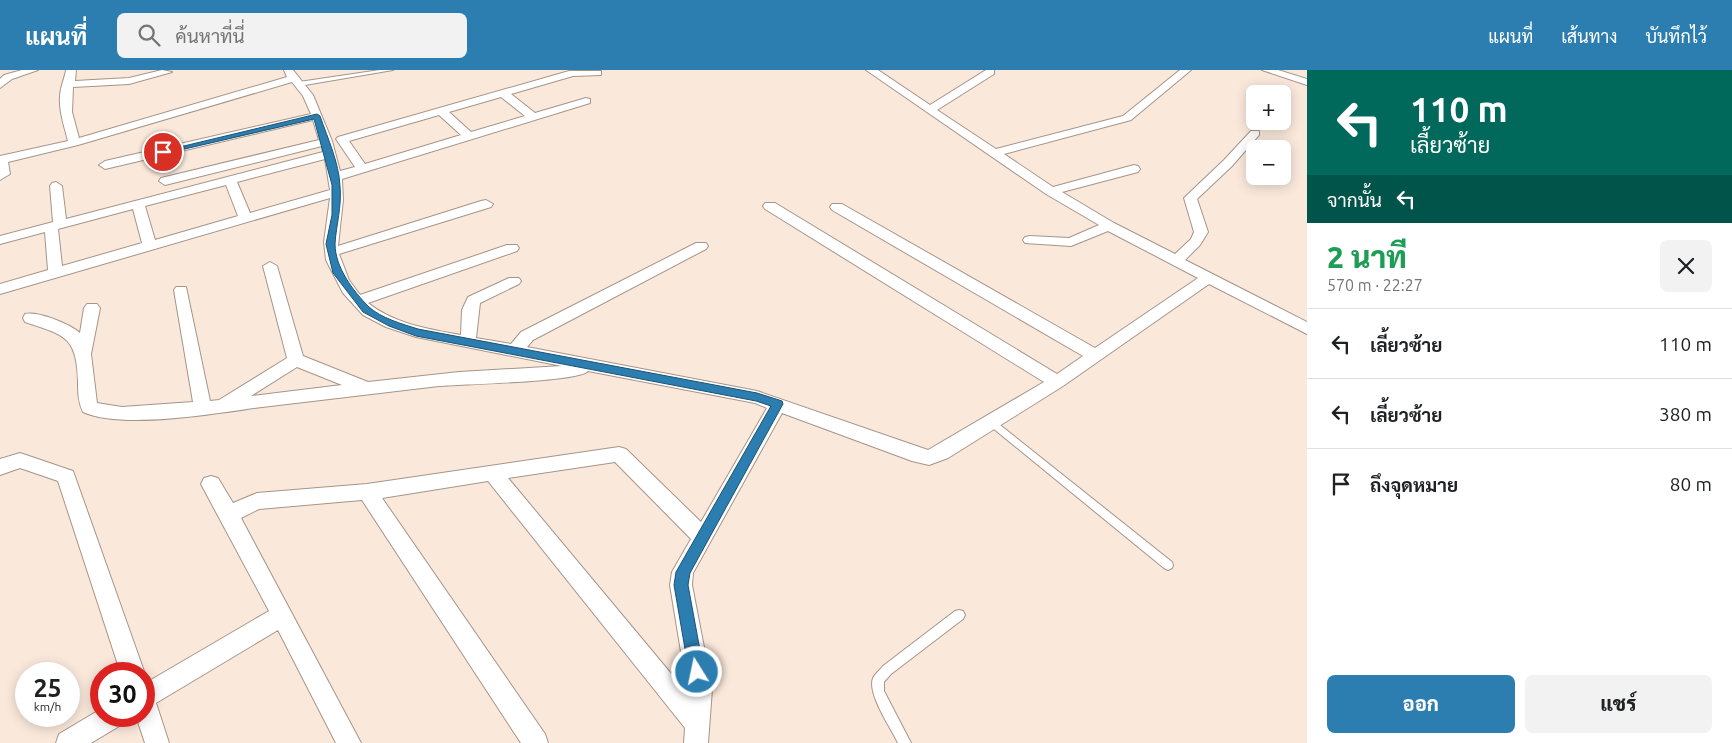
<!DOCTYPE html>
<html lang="th">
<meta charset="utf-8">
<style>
body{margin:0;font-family:Ubuntu,Sarabun,sans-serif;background:#f2f2f2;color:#202124;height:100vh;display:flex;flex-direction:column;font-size:19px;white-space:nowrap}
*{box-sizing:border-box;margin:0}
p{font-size:16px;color:#757577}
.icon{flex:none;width:28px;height:28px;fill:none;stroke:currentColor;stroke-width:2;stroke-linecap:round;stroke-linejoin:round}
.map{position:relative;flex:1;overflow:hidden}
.panel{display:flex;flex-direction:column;background:#fff;width:425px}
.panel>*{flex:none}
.hud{background:#00695c;color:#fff;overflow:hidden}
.fabs{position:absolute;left:1246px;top:15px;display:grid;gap:10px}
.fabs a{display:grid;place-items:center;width:45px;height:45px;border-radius:8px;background:#fff;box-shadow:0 2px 12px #0003;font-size:25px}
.speed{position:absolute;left:15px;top:592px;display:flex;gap:10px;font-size:25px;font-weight:700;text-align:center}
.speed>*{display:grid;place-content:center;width:65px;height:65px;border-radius:50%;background:#fff;box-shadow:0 2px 12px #0003;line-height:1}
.speed small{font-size:12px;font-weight:400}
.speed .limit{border:8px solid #d22;background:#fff;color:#111}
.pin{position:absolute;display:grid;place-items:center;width:42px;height:42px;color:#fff;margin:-21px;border:2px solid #fff;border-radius:50%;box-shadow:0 1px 5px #0007}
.me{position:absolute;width:55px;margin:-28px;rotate:350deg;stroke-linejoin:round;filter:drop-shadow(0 0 4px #0008)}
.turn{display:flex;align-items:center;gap:18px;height:105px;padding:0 20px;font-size:22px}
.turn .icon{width:65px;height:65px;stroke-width:2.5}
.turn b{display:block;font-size:35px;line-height:42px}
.then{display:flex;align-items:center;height:48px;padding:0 20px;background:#0003;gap:10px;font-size:19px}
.round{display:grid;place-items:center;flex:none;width:52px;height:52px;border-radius:8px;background:#f2f2f2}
.summary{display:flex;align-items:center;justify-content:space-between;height:85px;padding:0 20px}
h1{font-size:30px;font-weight:800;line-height:38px;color:#1e9e55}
.primary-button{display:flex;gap:10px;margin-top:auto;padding:10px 20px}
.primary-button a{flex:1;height:58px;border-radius:8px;background:#2b7eaf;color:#fff;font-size:20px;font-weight:800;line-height:58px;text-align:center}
.primary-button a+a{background:#f2f2f2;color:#202124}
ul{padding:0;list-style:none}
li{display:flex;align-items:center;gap:15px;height:70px;padding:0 20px;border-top:1px solid #e0e0e0}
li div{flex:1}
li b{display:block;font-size:19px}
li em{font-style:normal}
header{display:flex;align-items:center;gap:30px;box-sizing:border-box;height:70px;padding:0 25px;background:#2b7eaf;color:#fff}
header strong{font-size:24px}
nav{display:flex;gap:28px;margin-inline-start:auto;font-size:18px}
.search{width:350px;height:45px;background:#f2f2f2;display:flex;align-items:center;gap:12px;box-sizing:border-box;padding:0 18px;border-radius:8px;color:#757577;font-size:19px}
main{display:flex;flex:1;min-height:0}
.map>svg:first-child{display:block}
</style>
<header>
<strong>แผนที่</strong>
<div class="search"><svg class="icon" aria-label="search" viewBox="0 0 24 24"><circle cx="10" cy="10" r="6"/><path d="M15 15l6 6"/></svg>ค้นหาที่นี่</div>
<nav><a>แผนที่</a><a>เส้นทาง</a><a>บันทึกไว้</a></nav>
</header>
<main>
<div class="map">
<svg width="1307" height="673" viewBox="0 0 1307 673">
<rect width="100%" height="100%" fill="#fae9db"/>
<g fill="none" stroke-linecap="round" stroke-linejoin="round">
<defs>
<path id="service" d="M380,0h13l-94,16 -3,-2 3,-2z
M992,350l3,1 177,141 1,3 -1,3 -4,2 -4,-2 -175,-143 -1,-2 1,-2z
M959,540l4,1 2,4 -2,4 -72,55 -7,8v9l27,52h-13c-7,-15 -31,-49 -25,-65 2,-4 7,-8 10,-12l72,-55z"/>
<path id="minor" d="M22,0h16l-26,9 -12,9v-9l4,-4z
M66,0h10l-1,11 54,-3 33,-8 10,2 -43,12 -56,3 -1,25 7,26 208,-61 -3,-7h9l20,25 19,46 8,30 15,-4 -19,-28 2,-2 231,-66h32v4l-28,1 -62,18 24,19 51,-15 4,1v4l-248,76 1,21 -5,46 143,-45 5,-1 7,4 -2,3 -152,47 10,26 11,15 147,-50h10l2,3 -2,3 -149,52c27,21 60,26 93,32l1,-25 6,-13 41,-19h10l2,3 -2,3 -39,19 -4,35 35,6 10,-12 175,-89h10l2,3 -2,3 -173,91 -6,7 230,44 171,59 116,-68 -279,-173 -2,-3 2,-3h10l282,171 26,-18 -251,-146 -2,-3 2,-3h10l253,144 103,-70 -90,-47 -37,15 -46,-3 -2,-3 2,-3 5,-1 39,2 30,-13 -53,-31 -180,-124h12l52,35 56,-35h8v4l-57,36 59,39 127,-33 57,-46h11l-60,50 -127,34 49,33 81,-22 4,1 2,3 -2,3 -76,20 52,31 61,31 16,-15 3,-7 -10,-34 40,-38 27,-29h8v4l-27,31 -35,33 11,33 -8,13 -15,15 122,62v12l-98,-50 -146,102 -115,72 -19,7 -17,-4 -130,-48 -89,160 -1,12 20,104 -4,54h-24l1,-15 -197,-247 -106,17 163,236 3,9h-27l-159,-243 -103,9 -18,9 120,225h-25l-58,-113 -122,73 13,40h-24l-9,-27h8v-32l125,-73 -68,-127 3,-6 7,-2 7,2 15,25 24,-10 110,-9 252,-37 7,2 75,73 66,-114 -12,-5 -167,-32c-9,11 -126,13 -149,15 -59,7 -118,14 -177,21 -45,6 -139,23 -179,5 -5,-10 -5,-21 -5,-31 -1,-45 -14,-46 -53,-59l-2,-4 2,-4c13,-3 45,10 55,19l4,-25 3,-4h10l3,4 -9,46 6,49 25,4 71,-5 -19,-112 2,-3h10l24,114 9,-1 68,-42 -24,-92 7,-4 7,4 26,90 65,26 91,-10 103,-6 -146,-29 -30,-10 -23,-12 -20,-22 -17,-33 -2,-18 6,-44 -330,96v-10l48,-14 -3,-38 -45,12v-8l53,-14 -3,-36 2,-3 4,-1 6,4 4,33 257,-67 -1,-6 -157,39 -6,-4 2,-3 158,-38 -6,-20 -208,49 -6,-4 6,-4 206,-47 -8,-18 -11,-14 -214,63 -70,17 2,12 -10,6v-24l68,-15c-4,-16 -11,-35 -7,-52 1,-6 4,-12 5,-19zM501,27l24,19 -54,16 -22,-20zM439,45l22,20 -96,29 -16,-23zM325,89l5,31 -80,23 -13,-31zM226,115l12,31 -83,24 -10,-34zM133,139l9,34 -80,23 -4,-37zM297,297l45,18 -91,11zM615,392l76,77 -19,33 -2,13 18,109 -180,-216z
M1262,0h16l29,9v6z
M20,383l53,18 72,203 -1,2v-2h-23l-63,-193 -38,-13 -20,7v-16z
M101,639v7h23l-3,9 -30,18h-35l3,-9z"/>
</defs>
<use href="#service" stroke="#a59589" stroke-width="2"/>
<use href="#minor" stroke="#a59589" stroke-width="2"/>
<use href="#service" fill="#fff" fill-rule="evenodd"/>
<use href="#minor" fill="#fff" fill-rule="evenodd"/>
</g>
<path fill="#2b7eaf" stroke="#1c5272" d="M317,44l3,2c8,23 19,47 20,70 2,21 -4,39 -5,58 0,23 18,47 34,63 12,11 33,17 49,22l339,64 25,8 1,3 -93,169 -2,12 16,87 -2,5 -5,2 -5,-2 -3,-5 -15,-87 2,-13 95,-166 -15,-5 -340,-65 -27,-10 -26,-14 -30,-39 -7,-29 6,-29v-30l-18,-66 -151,35 -4,-2z"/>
</svg>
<div class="fabs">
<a>+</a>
<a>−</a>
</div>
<div class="speed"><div>25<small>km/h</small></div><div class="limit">30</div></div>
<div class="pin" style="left:163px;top:82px;background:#d93025"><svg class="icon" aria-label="arrive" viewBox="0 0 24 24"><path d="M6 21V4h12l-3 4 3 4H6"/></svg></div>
<svg class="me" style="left:697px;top:602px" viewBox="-20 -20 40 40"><circle r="17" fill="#2b7eaf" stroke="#fff" stroke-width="3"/><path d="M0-11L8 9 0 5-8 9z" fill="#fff"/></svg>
</div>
<section class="panel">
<div class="hud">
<div class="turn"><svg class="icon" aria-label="left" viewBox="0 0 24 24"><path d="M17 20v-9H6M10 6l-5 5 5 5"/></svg><div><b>110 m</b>เลี้ยวซ้าย</div></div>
<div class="then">จากนั้น<svg class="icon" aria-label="left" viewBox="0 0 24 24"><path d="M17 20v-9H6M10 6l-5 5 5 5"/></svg></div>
</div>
<div class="summary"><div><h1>2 นาที</h1><p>570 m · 22:27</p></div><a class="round"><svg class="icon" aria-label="close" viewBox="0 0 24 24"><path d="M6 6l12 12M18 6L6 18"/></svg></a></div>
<ul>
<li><svg class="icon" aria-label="left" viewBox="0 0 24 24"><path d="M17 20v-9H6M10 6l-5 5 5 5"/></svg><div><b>เลี้ยวซ้าย</b></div><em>110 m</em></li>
<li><svg class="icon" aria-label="left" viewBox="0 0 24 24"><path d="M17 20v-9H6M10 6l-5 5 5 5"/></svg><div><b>เลี้ยวซ้าย</b></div><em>380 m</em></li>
<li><svg class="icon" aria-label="arrive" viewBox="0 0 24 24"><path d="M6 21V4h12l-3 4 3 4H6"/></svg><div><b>ถึงจุดหมาย</b></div><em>80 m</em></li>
</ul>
<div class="primary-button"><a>ออก</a><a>แชร์</a></div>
</section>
</main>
